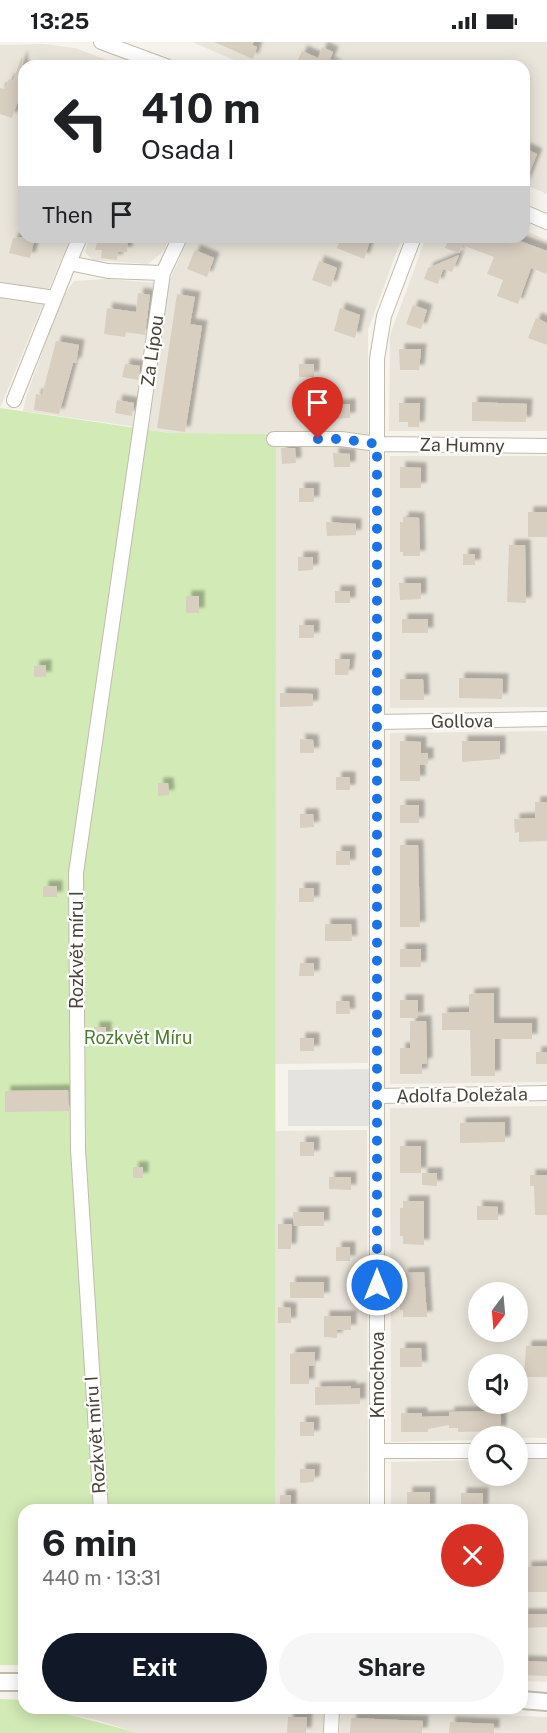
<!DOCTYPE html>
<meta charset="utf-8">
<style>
body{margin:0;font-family:"Public Sans",sans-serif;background:#f6f6f6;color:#202124;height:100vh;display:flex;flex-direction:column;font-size:22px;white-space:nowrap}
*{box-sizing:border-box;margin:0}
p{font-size:20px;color:#757577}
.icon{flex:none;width:33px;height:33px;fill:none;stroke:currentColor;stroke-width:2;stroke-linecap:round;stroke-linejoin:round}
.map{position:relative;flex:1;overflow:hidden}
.panel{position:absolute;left:18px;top:1462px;width:510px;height:210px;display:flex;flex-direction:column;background:#fff;border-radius:18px;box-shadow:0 3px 15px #0003}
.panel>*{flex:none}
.top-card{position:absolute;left:18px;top:18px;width:512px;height:183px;border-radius:18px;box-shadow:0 3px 15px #0003;background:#fff;color:#202124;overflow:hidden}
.needle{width:39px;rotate:196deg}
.fabs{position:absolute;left:468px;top:1240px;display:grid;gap:12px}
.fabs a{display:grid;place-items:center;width:60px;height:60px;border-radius:50%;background:#fff;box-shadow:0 3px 15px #0003;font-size:30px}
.pin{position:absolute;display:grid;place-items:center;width:51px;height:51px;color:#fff;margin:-62px -26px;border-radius:50% 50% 50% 0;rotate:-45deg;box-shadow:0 0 6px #0007}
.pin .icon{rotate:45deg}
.me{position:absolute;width:66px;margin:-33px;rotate:0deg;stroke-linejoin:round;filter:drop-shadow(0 0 4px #0008)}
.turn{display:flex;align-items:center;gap:21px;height:126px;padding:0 24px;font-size:27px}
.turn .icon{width:78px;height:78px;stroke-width:2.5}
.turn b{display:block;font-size:42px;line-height:51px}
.then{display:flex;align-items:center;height:57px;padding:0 24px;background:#0003;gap:12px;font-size:22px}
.round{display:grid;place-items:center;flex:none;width:63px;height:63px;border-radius:32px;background:#f6f6f6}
.summary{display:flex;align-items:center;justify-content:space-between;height:102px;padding:0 24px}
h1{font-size:36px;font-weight:700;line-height:45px}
.cta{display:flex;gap:12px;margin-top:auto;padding:12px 24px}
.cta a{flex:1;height:69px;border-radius:36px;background:#111827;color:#fff;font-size:24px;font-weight:700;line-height:69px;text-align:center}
.cta a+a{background:#f6f6f6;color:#202124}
.status{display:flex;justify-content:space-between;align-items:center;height:42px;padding:0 30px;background:#fff;direction:ltr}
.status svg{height:16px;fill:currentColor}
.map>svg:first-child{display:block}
</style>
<div class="status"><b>13:25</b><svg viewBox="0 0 49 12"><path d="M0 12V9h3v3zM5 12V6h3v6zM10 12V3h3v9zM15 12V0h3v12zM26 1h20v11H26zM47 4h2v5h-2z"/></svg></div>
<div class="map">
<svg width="547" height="1691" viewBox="0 0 547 1691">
<defs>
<filter id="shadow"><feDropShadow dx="5.5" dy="-5.5" stdDeviation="1.5" flood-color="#0004"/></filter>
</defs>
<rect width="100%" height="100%" fill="#f6f3ec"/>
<path fill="#eae5da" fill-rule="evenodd" d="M192,0h355v152l-23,-10v-118h-276z
M44,2l31,4 48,18h-99v171h47l-23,54 -48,-4v-242z
M524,188l23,10v191h-158l1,-96 36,-98h98z
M89,195h81l-7,15 -15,12 -56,-4 -7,-8z
M189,195h213l-34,93v733l-93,1v-630l-105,-1 -24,-4 23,-147z
M107,237l51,4 -21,144 -114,-16 4,-17 35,-96 12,-17z
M0,255l43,7 -43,104z
M390,414h157v251l-157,1z
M547,689v351l-157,2v-351z
M547,1064v332l-69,-1v3l-87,2 -1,-334zM478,1251h40v39h-40zM478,1323h40v39h-40z
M367,1088l1,380h-93v-379z
M547,1416v224l-25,-1v-171h-131v-48l87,-2v16h40v-17z
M27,1667h297l-1,24h-185l-41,-13 -34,-7 -36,-1z
M340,1667l207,8v16h-207z"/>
<path fill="#d2eab5" d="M0,366l170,25 106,1 -1,1076h-251v155h-24z
M0,1657l24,1v8l3,1v3l36,1 75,20h-138z"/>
<path fill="#e5e3e0" d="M373,1027v57h-85v-56z"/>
<path fill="#d8cfc1" filter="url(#shadow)" d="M214,0h40l-2,3 5,2 -4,12z
M322,5l11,5 -4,10 8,4h-42l7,-15 16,7z
M22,14l2,28 -12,34 -12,-4v-26l5,1 4,-10 4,2z
M524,106l13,6 -13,32z
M35,195l-5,21 -21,-5 4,-15z
M101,195h27l-1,15h-9l-1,8 -16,-2 1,-8h-7l3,-12z
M341,195h19l10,4 -6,18 -27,-11z
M443,195h66l38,14v23l-16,-6 -13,36 -21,-8 6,-16 -16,-6 7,-17 -32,-12 -3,8 -14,-5 2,-5z
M195,208l19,8 -7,19 -20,-8z
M459,213l-7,17 -9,-3 -5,15 -14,-5 4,-11z
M319,219l18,7 -6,19 -19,-7z
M138,251l12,2 -5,40 -19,-3 -1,5 -21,-3 3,-26 29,4z
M177,252l18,3 -5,27 12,2 -17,106 -28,-4z
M413,263l14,5 -6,19 -15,-5z
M340,266l20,7 -5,23 -21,-7z
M536,276l11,5v22l-19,-7z
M56,299l23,4 -3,18h-3l-14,51 -25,-4 2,-16 6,1z
M399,307h22l-2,21h-19z
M125,322l15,2 -2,14 -16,-3z
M299,322h15v13h-15z
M117,358l17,3 -2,13 -17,-3z
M472,360l55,2 -1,18 -54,-1z
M399,361h21l-1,24h-11v-5h-9z
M350,362v14l-16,1v-14z
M281,406h14l1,15 -14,1z
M333,411l17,1v13h-16z
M400,425l21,1v20h-21z
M299,446h15v14h-15z
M528,470h19v25h-19z
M403,475l16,1 1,38h-17v-4h-3v-30h3z
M326,480l30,2v11l-29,1z
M509,503h16l1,58 -19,-1z
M463,512h12v11h-12z
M298,515h15v13l-15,1z
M399,541h22v16l-21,1z
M335,549h15v12h-15z
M186,554h13v17h-13z
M402,577h26v14h-26z
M299,583h15v13h-15z
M335,617h15l-2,16h-13z
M46,623v12h-12v-11z
M459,636l44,1 -1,20 -43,-1z
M400,637h23l1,21h-24z
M280,651l33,1v12l-33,1z
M300,697l13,1 1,13h-14z
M400,699l21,1v11h7v11l-8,1v16h-20z
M462,699h38v18l-38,3z
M336,735h14v13h-14z
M158,741h10l1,12 -11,1z
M535,760h12v39l-28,1v-10l-4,1 -1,-14 21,-1z
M400,763h19v18h-19z
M300,772h13l1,13 -14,1z
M400,803h18l2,82h-20z
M336,809h14v14h-14z
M43,844h14v11h-14z
M299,846h15v14h-15z
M325,882h26l1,17h-27z
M400,907h21v18h-21z
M300,921h14v13h-15z
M494,951v30h38v16h-37v37h-24l-1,-46h-28v-17l27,-1v-18z
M400,958h18v18h-18z
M336,959h13l1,13h-14z
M410,979h16l1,42 -5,1v10h-22v-26h10z
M94,985h12v12h-12z
M300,996h14v13h-14z
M536,1010h11v12h-11z
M68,1048l1,21 -64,1v-21z
M505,1080v20l-45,1v-20z
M300,1100h14v14h-14z
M400,1104h21v27h-21z
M133,1125h10v11h-10z
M422,1131h15v13l-15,-1z
M530,1133h17v40h-12l-1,-29h-4z
M329,1135h22v13l-22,-1z
M403,1159h21v44l-21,-1v-8h-3v-28h3z
M477,1164l21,1v13h-21z
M293,1170h31v14h-30z
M278,1182h14l-1,25h-13z
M336,1205h14v14h-14z
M424,1230l3,45h-24v-7h-3l-1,-15 4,-22z
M290,1240h34v16h-34z
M278,1265l13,1v15h-13z
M324,1274h27v14h-14v8l-13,-1z
M526,1304h21v31h-23z
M400,1306h21l1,19h-22z
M300,1310h15l-1,14h-5v18h-19v-30z
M351,1344v3l9,-1v16l-45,1v-18z
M501,1369v20l-43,1v-4h-9v-3l-21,4v3h-27v-19h21v4l27,-1v-4z
M300,1380h14v14h-14z
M300,1427h15l-1,13 -14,1z
M407,1450h23v18h-23z
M461,1451h22v17h-22z
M280,1453h11v15h-11z
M547,1524v26h-21v-25z
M522,1572h25v13l-25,1z
M522,1619l25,1v14l-25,-1z
M288,1675h19l-1,16h-19z
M351,1676l72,3 -1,12h-72z
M450,1680l44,2v9h-45z"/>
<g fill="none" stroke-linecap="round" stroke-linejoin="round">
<defs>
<path id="minor" d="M101,0l65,24
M524,170l23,10
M80,195l-11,26 39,8 55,2 17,-36
M0,248l55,8
M14,358l55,-137
M274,397h67l36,5 170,2
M377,680l170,-3
M377,1054l170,-3
M377,1409h101
M518,1409h29
M101,1468l-23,-361 -2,-276 87,-600
M377,1468v-1151l7,-43 30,-79
M331,1691l1,-25"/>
<path id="tertiary" d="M0,1640h24
M522,1658l25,2"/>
</defs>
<use href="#minor" stroke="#c2bbae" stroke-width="16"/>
<use href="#tertiary" stroke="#c2bbae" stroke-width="20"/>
<use href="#minor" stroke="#fff" stroke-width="14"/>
<use href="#tertiary" stroke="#fff" stroke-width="16"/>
</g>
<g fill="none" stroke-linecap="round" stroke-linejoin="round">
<path stroke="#1a73e8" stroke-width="10" stroke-dasharray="0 18" d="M318,397h23l36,5v841"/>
</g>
<g text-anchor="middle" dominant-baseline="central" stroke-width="4.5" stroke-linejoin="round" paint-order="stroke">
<g font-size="18" fill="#4b4439" stroke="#fff">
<text transform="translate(152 309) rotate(-82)">Za Lípou</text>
<text transform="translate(462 403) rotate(1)">Za Humny</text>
<text transform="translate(462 679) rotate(-1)">Gollova</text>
<text transform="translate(76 908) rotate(-90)">Rozkvět míru I</text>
<text transform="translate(462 1053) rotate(-1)">Adolfa Doležala</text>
<text transform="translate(377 1333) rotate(-90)">Kmochova</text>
<text transform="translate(95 1393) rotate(-94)">Rozkvět míru I</text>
</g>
<g font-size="18" fill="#4a7f2a" stroke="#fff">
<text x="138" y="995">Rozkvět Míru</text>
</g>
</g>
</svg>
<div class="fabs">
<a><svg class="needle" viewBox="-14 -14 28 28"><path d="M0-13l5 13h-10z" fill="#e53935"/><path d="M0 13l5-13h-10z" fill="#757577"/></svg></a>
<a><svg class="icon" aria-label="sound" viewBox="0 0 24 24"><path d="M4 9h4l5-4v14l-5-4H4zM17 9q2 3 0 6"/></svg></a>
<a><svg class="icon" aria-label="search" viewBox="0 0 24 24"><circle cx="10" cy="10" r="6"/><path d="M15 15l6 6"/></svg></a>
</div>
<div class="pin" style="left:318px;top:397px;background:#d93025"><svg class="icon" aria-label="arrive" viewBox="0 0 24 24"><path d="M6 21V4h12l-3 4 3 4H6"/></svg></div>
<svg class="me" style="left:377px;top:1243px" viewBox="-20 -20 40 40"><circle r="17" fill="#1a73e8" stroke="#fff" stroke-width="3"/><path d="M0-11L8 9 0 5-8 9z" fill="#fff"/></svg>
<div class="top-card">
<div class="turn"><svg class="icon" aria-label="left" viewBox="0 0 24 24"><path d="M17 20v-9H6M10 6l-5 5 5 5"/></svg><div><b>410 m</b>Osada I</div></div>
<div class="then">Then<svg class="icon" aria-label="arrive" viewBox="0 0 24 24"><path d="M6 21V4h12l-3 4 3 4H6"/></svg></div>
</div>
<section class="panel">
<div class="summary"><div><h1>6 min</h1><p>440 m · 13:31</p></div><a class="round" style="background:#d93025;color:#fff"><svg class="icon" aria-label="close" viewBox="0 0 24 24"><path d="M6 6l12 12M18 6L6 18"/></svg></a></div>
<div class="cta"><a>Exit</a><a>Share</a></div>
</section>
</div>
